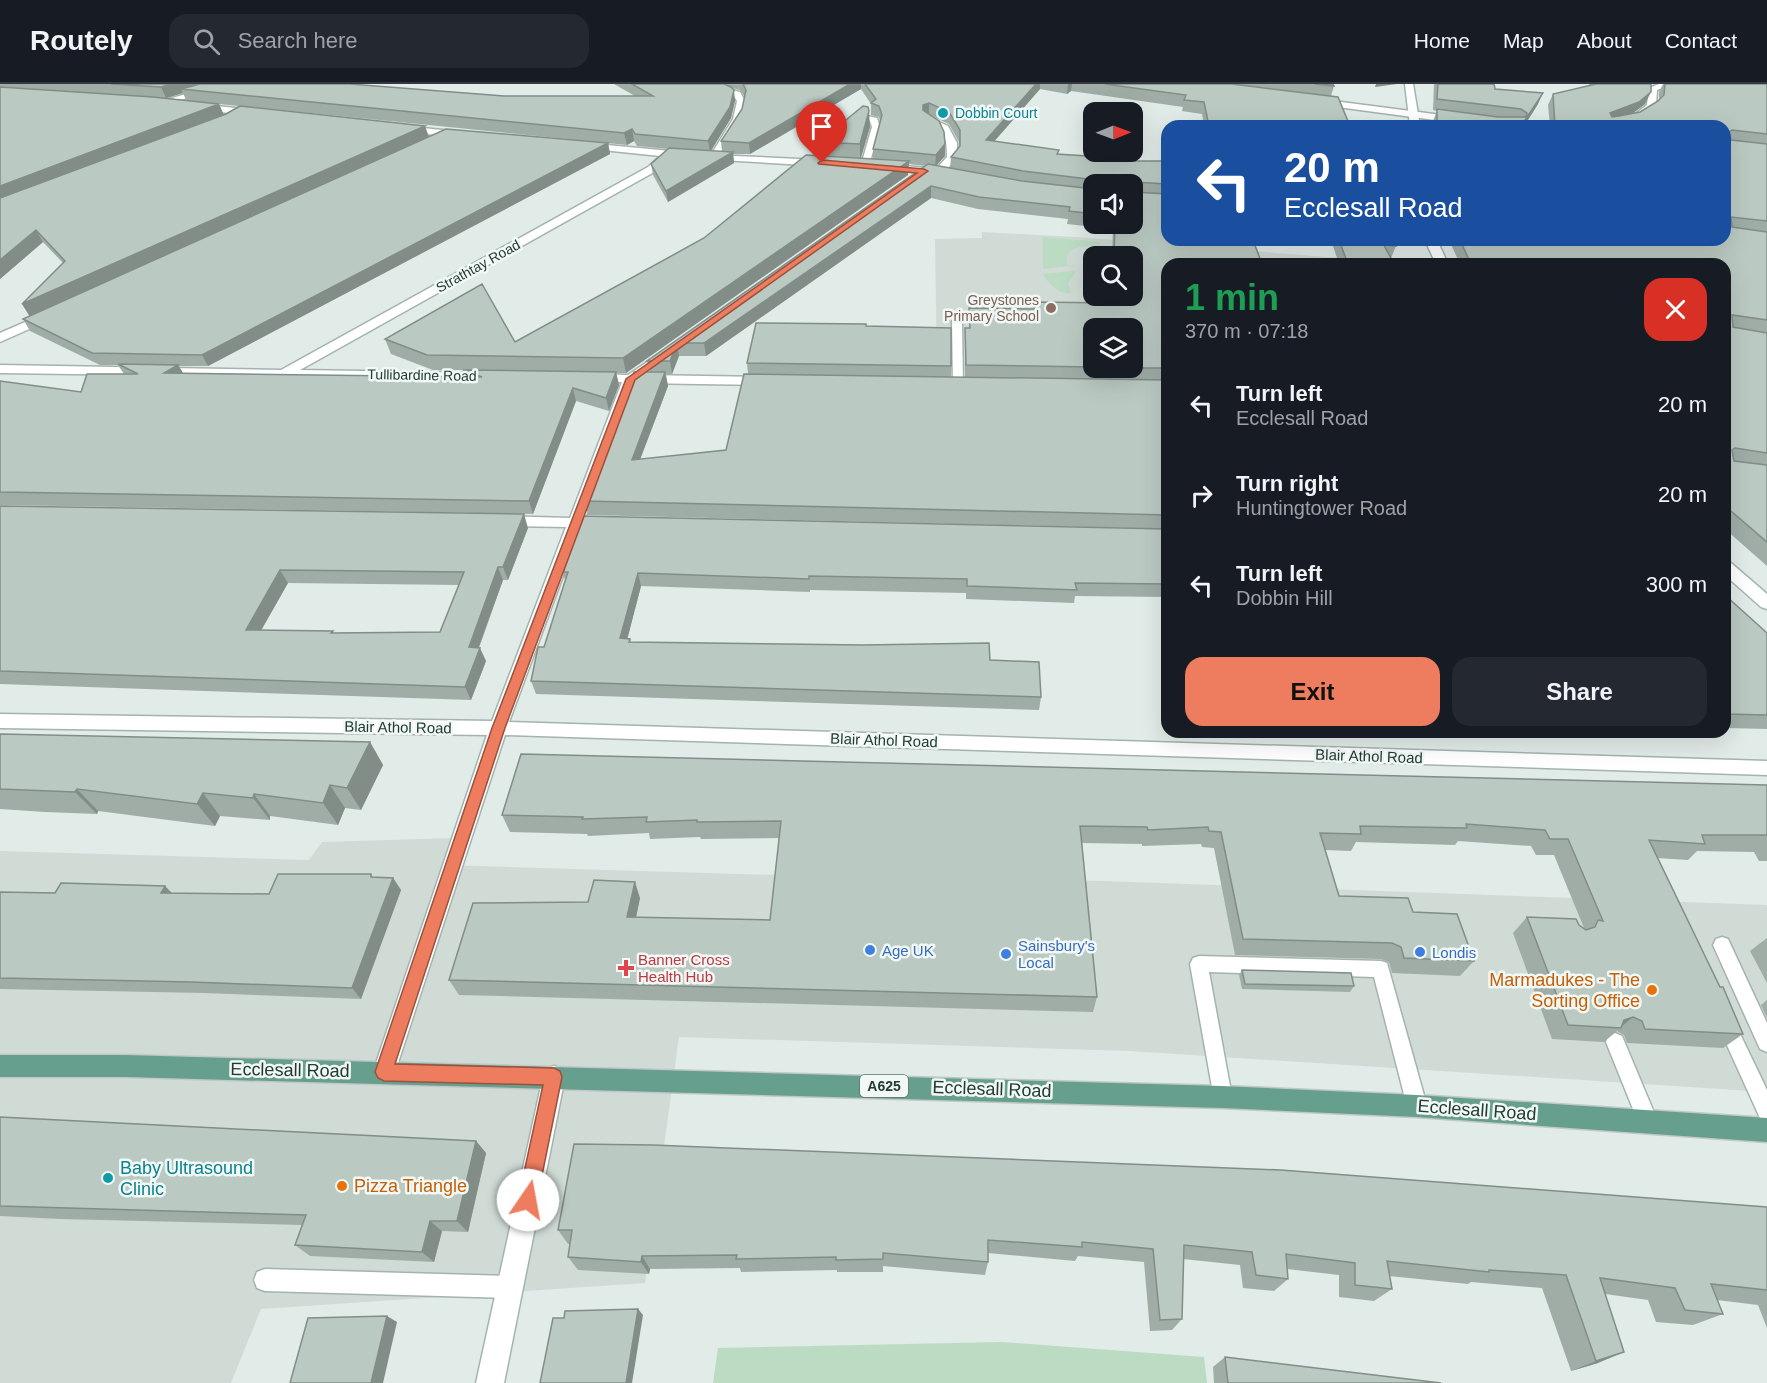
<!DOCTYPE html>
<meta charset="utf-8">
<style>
body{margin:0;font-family:Helvetica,sans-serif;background:#242831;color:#f1f3f6;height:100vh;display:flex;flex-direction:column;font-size:22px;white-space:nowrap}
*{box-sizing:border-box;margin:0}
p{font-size:20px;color:#9ea1a6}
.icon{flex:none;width:33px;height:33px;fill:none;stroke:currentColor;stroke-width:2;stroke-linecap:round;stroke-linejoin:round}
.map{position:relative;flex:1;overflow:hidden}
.sheet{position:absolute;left:1161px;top:174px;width:570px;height:480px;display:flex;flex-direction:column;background:#171b24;border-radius:18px;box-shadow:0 6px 24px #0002}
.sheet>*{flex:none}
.guide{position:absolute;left:1161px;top:36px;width:570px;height:126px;border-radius:18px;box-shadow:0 6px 24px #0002;background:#1a4fa0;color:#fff;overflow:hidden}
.needle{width:39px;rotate:89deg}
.fabs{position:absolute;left:1083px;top:18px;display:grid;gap:12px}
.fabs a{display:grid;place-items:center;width:60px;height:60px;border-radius:12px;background:#171b24;box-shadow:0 6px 24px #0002;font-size:30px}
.pin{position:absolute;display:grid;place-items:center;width:51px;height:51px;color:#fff;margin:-62px -26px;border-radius:50% 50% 50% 0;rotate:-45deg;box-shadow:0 0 6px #0007}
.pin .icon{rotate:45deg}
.me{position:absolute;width:66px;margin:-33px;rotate:12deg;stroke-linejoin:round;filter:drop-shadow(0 0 4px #0008)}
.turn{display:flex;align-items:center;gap:21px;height:126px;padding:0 24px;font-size:27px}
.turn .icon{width:78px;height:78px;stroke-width:2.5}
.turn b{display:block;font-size:42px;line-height:51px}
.round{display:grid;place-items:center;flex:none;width:63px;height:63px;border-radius:18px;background:#242831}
.head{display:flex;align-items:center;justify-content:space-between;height:102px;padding:0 24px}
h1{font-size:36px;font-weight:600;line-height:45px;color:#1e9e55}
.primary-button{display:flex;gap:12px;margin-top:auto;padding:12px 24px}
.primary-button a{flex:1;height:69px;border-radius:18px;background:#ed7d5e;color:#111;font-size:24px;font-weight:600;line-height:69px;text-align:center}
.primary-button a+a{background:#242831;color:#f1f3f6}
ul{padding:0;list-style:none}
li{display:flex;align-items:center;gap:18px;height:90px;padding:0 24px}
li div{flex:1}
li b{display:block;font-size:22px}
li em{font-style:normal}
header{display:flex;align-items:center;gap:36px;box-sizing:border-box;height:84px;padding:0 30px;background:#171b24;border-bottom:2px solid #363941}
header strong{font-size:28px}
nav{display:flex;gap:33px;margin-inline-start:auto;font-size:21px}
.search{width:420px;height:54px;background:#242831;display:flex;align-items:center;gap:15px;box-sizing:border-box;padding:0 21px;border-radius:18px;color:#9ea1a6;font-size:22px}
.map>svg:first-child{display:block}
</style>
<header>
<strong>Routely</strong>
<div class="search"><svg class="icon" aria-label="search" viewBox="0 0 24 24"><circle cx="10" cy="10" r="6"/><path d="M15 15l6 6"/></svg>Search here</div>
<nav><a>Home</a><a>Map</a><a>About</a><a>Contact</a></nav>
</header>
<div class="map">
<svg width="1767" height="1299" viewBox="0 0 1767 1299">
<rect width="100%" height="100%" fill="#e1ebe7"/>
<path fill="#d0dbd6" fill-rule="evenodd" d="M982,148l94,5 339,27h-248v110l-230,-4 -2,-131 47,-1zM1094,172h38v40h-38zM1094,244h38v40h-38z
M455,754l-10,27 364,11 294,5 664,24v187l-637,-41 -451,-14 -34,246 -384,26 -30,74h-231v-532l309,9 13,-18z"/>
<path fill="#bbdcc3" d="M1043,153l57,5v4c-14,-1 -39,0 -32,20l-25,3z
M1073,187l3,1 -8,11 3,10c-13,2 -21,-9 -29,-19z
M1002,1258l202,15 3,26h-494l5,-35z"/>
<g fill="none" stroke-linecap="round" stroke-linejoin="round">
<defs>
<path id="lane" d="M722,4l18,4 5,9 -4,18 -24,39 -4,2 -4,-2 24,-39 4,-18 -3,-5 -12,-4z
M857,30l20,4 3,9 -11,38 -4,3 -4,-3 11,-38 -2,-6 -13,-3z
M957,234l5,3 1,64 -5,3 -5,-3 -1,-64z
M1722,853l6,2 39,84v29l-7,-3 -47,-104 3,-6z
M1199,872l182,5 6,2 40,143 -3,7 -7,3 -7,-3 -3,-7 -33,-129 -165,-5 23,125 -3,7 -7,2 -7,-2 -25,-140 3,-6z
M1725,928l6,3 36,75v31l-7,-3 -44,-97 3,-6z
M1615,949l7,3 36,86 -3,7 -7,3 -7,-3 -35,-87 2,-6z
M265,1185l245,7 8,3 3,8 -3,8 -8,3 -245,-7 -8,-3 -3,-8 3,-8z"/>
<path id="street" d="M222,0h15l-78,22 -5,-3z
M1659,0h16l-18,6 -1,16c-14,14 -30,20 -50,20l28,-11 13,-10 2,-17z
M1318,15l139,18 5,3 -5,3 -142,-19 -2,-2z
M198,20l56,6 5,3 -5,3 -59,-7v-4z
M928,33l20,9 9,17v15l-11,12 3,3 -1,2 -67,-6v-4l4,-1 51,5 11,-12c0,-22 -3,-26 -22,-35v-4z
M403,42l59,6 5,3 -5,3 -62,-7v-4z
M586,59l127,12 108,5 5,3 -5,3 -150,-9 -15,14 -356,199 190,3 5,1 1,3 -1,3 -495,-7v-8l281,5 367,-203 12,-11 -77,-8 -2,-2z
M48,228l6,4 -2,3 -52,23v-9z
M668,264l4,1 2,3 -2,3 -28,20 122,2 7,4 -7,4 -131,-2 -50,135h16l8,5 -8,5 -20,-1 -72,195 1258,39v14l-1262,-40 -110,337 -3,8 -8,3 -8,-3 -3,-8 114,-337 -487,-7v-14l492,7 74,-194 -63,-1 -8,-5 8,-5 67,2 52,-136h-29l-7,-4 7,-4 35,1z
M554,982l8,3 3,8 -61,306h-28l67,-306 3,-8z"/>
<path id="secondary" d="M1405,0h8l7,42h-10z
M1425,156h12l11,24h-12z
M1725,478l6,1 36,31v15l-6,-2 -36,-32z"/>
<path id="primary" d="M0,971h126l1096,31 195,9 350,23v24l-350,-25 -195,-9 -1096,-31h-126z"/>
</defs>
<use href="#lane" stroke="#a4b3ae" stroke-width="3"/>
<use href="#street" stroke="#a4b3ae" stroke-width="3"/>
<use href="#secondary" stroke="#a0b7ae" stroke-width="3"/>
<use href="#primary" stroke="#c1c8c6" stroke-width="3"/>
<use href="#lane" fill="#fff" fill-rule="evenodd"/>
<use href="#street" fill="#fff" fill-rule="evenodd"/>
<use href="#secondary" fill="#fff" fill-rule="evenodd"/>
<use href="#primary" fill="#679f8f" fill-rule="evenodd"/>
</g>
<path fill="#a0ada7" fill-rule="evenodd" d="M0,0h351l153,12h131l-21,-12h719l1,2 -3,10 19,30h-146l-2,-12 -20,-3 1,-4 -112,-16 -4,3 -27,-5 -46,52 65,13 44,7h64v368l-579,-14 -3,-14 65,-129 -3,-11 279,-195 -17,-2 -1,11 -282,198h-10l3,12 -10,26 -33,-10 -43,113 -533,-9v-124l81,11 43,-18 -6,-9h-18l-70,-34 -7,-12 6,-3 34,-53 -20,-21 -43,37zM732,4l8,2 5,7 -3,12 -21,32 1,11 -11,-1 20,-33 4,-17zM861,5l10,15v11l8,2 1,4 -7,28v10l-12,-1 9,-31 -51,15v14l-115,82 -189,104 -130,-3 6,15 42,16h30l3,7 -283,-4 -4,-7h29l402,-212 -2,-11 -180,-6 -157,-28 356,36 7,-4 3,5 32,3 -18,15 2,11 15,27 66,-39 -1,-9h17zM183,9l3,7 -19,-2zM219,20l20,2 -16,9zM932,32l17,8 10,18v5l-8,10 -1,11 -14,-2 9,-10v-12zM1094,100h38v40h-38zM931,114l47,11 90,10 -1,5 46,5 -1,27h20v40h-21l-1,7 -76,-1 -1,7 -64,-1v20h-4v49h-14v-11l-85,-40 -119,37 1,11 -22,76 -86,9 28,-73 -2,-12h6l7,-18h27z
M1434,0h60l1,5 43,15 -14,22h-91v-5l4,-10 -4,-1z
M1589,0h62l-6,20 -12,9 7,-1 19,-12v-8l4,-8h104v482l-42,-37v-265h-265l-11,-24h276v-114h-175l-2,-21 5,-11 36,-8z
M1331,156h63l2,6 -5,12 3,6h-55z
M0,422l528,22 -20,52h-5l-24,68 7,13 -15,39 -471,-16zM288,499l171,2 -19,47 -106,1 -73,-3z
M1167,445v68l-92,-1 -1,7 -108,-4v-6l-156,-3v2l-169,-6 -14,53h3l1,3 359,18 51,37 -2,13 -503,-16 -5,-13 13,-34 21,-67 -2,-8z
M1725,511l42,38v96l-42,-1z
M0,650l370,8 13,23 -22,45 -16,-2 -7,17 -68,-9v4l-50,-4 -5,10 -117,-15 -1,3 -52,-2 -45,-3z
M1767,701v76h-8l-5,-9 -57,-1 -9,9 -31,-2 86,176 -20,14 -96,-5 -3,-8 -7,-4 -13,11 -52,-3 -39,-106 14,-16 52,8 5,3 -30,-73h-18l-5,-9 -73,-5 -3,4 -99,-3 -5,9 -26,-1 14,46 74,16 61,49 -14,15 -68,-3 -3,-11 -8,-3 -146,-4 -21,-107 -12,-1 -1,-3 -59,2v-2l-60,-1 15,154 -4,15 -634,-17 -10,-15 139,-78 52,-4 -4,19 134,3 9,-82 -78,1 -1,-2 -50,2 -1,-6 -61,3 -1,-2 -77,-2 -8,-17z
M371,790l2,3 20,1 8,12 -40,109 -157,-6 -204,-4v-97l269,2z
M1767,854v45l-17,-32z
M1242,886l112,16 -4,6 -108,-3 -3,-14z
M1767,916v18l-6,-13z
M0,1033l476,24 10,12 -18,79 -26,-1 -8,31 -124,-6 -15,-11 7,-20 -242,-6 -60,-3z
M1767,1123v121l-9,-23 -41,-5 6,14 -30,11 -37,-3 -8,-22 -43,-6 -7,69 -27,8 -29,-83 -71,-6 -3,2 -79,-8 3,13 -18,12 -35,-4v-22l-52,-6 1,10 -14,12 -31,-3 -3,-23 -57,-6 -1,60 -10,11 -22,1 -6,-69 -66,-6 -3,5 -87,-8v9l-3,13 -102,-9v6h-46v-2l-96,2 -1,-4 -90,1 -1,5 -71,-4 -10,-13 2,-13h-2l-10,-14z
M1225,1273l216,26h-227l-1,-16z"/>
<path fill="#828d88" d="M172,0h42l-33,5 2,4 -17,5 -5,-11z
M850,0h11v5l-111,65 -1,-11z
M1036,0h4v5l-55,63 1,-12z
M1068,0h4l-1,7 -4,3z
M1376,0h21l-22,3z
M734,6l1,11 -4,17 -21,34 -2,-11z
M1651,8l-6,12 -12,9 -29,12 6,-12z
M1543,9l-5,11 -14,22h-3z
M929,19v12l-6,7v-17z
M219,20l5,11 -224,87v-16z
M869,27l1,16 -10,33v-16z
M425,42l4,11 -399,180 -8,-13z
M632,45l2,12 -7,4 -3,-12z
M608,59l2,11 -402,212 -6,-11z
M945,60v12l-10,11 1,-12z
M733,68l1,11 -66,39 -2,-11z
M909,77l-1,14 -282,198 -3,-15z
M931,102v12l-225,158 -2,-13z
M36,146l7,12 -43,37v-19z
M677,259l2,13 -7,18 -2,-13z
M178,281l8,13 -22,-5z
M616,288l3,13 -10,26 -3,-13z
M665,288l3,14 -33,87 -3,-13z
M573,304l3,13 -43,113 -4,-13z
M524,430l4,14 -20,52 -5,-13z
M498,483l5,13 -29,80 -5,-13z
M280,486l8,13 -34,60 -8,-13z
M638,489l3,13 -17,66 -4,-14z
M480,564l6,13 -15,39 -6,-13z
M370,658l13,23 -22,45 -14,-22z
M330,701l15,23 -7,17 -15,-22z
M77,705l21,22 -1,3 -22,-22z
M203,709l17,23 -5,10 -18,-22z
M254,710l16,22v4l-17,-22z
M393,794l8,12 -40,109 -9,-11z
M635,798l5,16 -7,34 -6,-15z
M165,802l12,12 -16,-5z
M1633,933l-13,11 4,-8z
M476,1057l10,12 -18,79 -11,-11z
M430,1137l12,10 -8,31 -12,-10z
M642,1172l8,13 -1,5 -8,-12z
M638,1225l5,6 -11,68h-6z
M387,1232l10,6 -14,61h-12z
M1624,1268l-26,11 -27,8 25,-10z"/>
<path fill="#bac9c2" stroke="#828d88" stroke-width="1.5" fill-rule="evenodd" d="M111,0h61l-11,3z
M200,0h150l154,12h149l-21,-12h92l7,3 3,3 -4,17 -22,34 -73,-7 -3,-5 -8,4 -443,-44z
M743,0h107l-101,59 -28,-2 21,-32 4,-19z
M865,0h171l-50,56 73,10 -2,4 46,3v4h64v23l-33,-2 -2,6v-4h-35l-1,-4 -73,-9 -72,-14 9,-11v-16l-11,-18 -20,-9 -6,2v5l16,11 5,11 1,12 -9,11 -63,-6 9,-34 -3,-9 -8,-3 5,-4z
M1105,0h127l106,13 12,29h-141l-5,-24 -20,-2 2,-5z
M1315,0h18l1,2z
M1438,0h56l1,5 48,4 -22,33h-84v-17l61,8h28l1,-4 -6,-4 -84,-10z
M1596,0h55v8l-12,10 -29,11 2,4 7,-1 21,-4 18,-11 6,-6 1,-11h102v50l-35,-4 -3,2 2,8 36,4v77l-36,-4 1,10 35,5v88l-35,-5 1,12 34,6v120l-32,-5 -3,2 2,11 33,4v77l-42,-36v-242h-254l-11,-24h265v-114h-170l-2,-32z
M0,3l153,10 66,7 -219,82z
M240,22l185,20 -403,178 43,-43 -29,-31 -36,30v-62l226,-84z
M863,22l5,1 1,4 -9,33 -41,-2z
M446,45l162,14 -406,212 -110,-2 -69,-34z
M669,64l64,4 -67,39 -15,-27z
M806,71l103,6 -286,197 -196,-3 -42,-16 97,-55 33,58 189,-104z
M928,80l94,17 72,8v25l-25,-3 1,-4 -91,-10 -48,-11 -227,157h-27l-7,18h-23z
M1132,106l2,2 33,2v46h86l9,24h-95v104h-61h26v-40h-38v39l-128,-2 -1,-37h5l-1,-20 66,1 -1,-7 78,1v-7h20v-40h-18l1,-32h17z
M1339,156h55l2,6 -12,-1 10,19h-46z
M756,239l110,1v2l85,2v38l-204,-3z
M118,280l60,1 -14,8 318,4 -19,-7 153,2 -10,26 -33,-10 -44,113 -529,-9v-111l81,11 6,-18h51z
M634,288h31l-33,88 94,-10 18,-76 423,6v135l-582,-14z
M0,422l524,8 -21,53h-5l-29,80 11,1 -15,39 -465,-16zM280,486l184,2 -24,60 -109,1 2,-2 -87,-1z
M580,432l587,13v55l-92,-1 2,7 -110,-4v-7l-158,-3v3l-171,-6 -18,65 10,1 -1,3 234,3 126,-2 1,17 49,2 2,35 -510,-16 7,-34h6l24,-75h-5z
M1725,511l42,38v82l-42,-1z
M0,650l370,8 -23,46 -17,-3 -7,18 -69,-9 -1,4 -50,-5 -6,11 -120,-15 -2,3 -75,-3z
M521,670l1246,31v50h-65l3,9 -56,-4 71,147h3l20,47 -98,-5 -3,-8 -9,-4 -9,3 -3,8 -53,-3 -41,-108 49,2 3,6 7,5 9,-3 3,-7 5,1 -35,-82h-18l-5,-9 -79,-6 1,4 -107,-2 1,8 -41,-1 19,63 69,2 5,14 44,2 17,47 -70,-3 -3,-11 -9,-4 -149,-4 -22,-107 -12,-1 -1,-4 -60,3 -1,-3 -67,-1 17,171 -648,-17 24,-77 115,-1 6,-22 41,2 -8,35 143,3 11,-99 -84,1v-2l-51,2 1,-5 -65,2 1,-2 -81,-2z
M278,790h93v3l22,1 -41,110 -160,-6 -192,-4v-86l55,1 6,-10 104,3 -4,7 108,1z
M1242,886l109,3 3,13 -109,-2z
M0,1033l476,24 -19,80h-27l-8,31 -127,-7 11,-30 -306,-9z
M574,1060l79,1 628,25 486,37v83l-56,-6 12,30 -38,-4 -10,-22 -75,-10 24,74 -28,9 -30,-86 -77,-5v2l-102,-11 5,28 -37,-4v-22l-69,-9 2,25 -32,-4 -4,-23 -68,-7 -2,74 -22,1 -7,-71 -71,-7v5l-94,-7v22l-105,-9v6l-47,1v-3l-100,2 1,-4 -95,1 -1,6 -73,-5 4,-27h-14z
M638,1225l-12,74h-86l13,-65h11l1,-7z
M387,1232l-16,67h-81l18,-65z
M1225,1273l216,26h-213z"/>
<path fill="#ed7d5e" stroke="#9a513d" stroke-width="1.5" d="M822,76l102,9 4,2 -293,209 -130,348 -110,336 159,4 6,3 2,6 -25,123 -3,7 -6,2 -7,-2 -3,-7 25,-115 -159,-4 -6,-3 -3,-6 117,-344 134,-349 291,-206 -98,-9 -1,-1z"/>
<g fill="#0f9aa8" stroke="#f2f8f5" stroke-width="2">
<circle cx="943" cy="29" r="6"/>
<circle cx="108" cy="1094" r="6"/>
</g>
<circle fill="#8d6e63" stroke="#f2f8f5" stroke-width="2" cx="1051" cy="224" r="6"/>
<g fill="#3f7fe0" stroke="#f2f8f5" stroke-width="2">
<circle cx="870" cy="866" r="6"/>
<circle cx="1420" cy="868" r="6"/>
<circle cx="1006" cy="870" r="6"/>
</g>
<path fill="#e0444e" stroke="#f2f8f5" stroke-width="2" d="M623 875h6v6h6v6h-6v6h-6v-6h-6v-6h6z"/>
<g fill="#e8710a" stroke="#f2f8f5" stroke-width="2">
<circle cx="1652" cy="906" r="6"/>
<circle cx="342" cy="1102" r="6"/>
</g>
<g text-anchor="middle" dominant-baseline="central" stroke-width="5" stroke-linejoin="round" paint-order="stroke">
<g font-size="14" fill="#0d838f" stroke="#f2f8f5" text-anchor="start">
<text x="955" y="29">Dobbin Court</text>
</g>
<g font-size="14" fill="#223c34" stroke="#f2f8f5">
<text transform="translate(478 182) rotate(-29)">Strathtay Road</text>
<text transform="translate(422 291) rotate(1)">Tullibardine Road</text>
</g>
<g font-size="14" fill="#785e54" stroke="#f2f8f5" text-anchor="end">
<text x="1039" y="216">Greystones<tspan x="1039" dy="16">Primary School</tspan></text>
</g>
<rect fill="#f2f8f5" stroke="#60746e" stroke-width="1.5" x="860" y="991" width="48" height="22" rx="4.5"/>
<g font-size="14" font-weight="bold" fill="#223c34">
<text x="884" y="1002">A625</text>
</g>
<g font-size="15" fill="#223c34" stroke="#f2f8f5">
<text transform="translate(398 643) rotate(1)">Blair Athol Road</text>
<text transform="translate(884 656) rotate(2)">Blair Athol Road</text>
<text transform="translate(1369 672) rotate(2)">Blair Athol Road</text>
</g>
<g font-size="15" fill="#366cbe" stroke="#f2f8f5" text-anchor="start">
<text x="1018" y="861">Sainsbury's<tspan x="1018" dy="17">Local</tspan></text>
<text x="882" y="866">Age UK</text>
<text x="1432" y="868">Londis</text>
</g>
<g font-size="15" fill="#be3a42" stroke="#f2f8f5" text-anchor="start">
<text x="638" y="875">Banner Cross<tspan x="638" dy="17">Health Hub</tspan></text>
</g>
<g font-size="18" fill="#c56008" stroke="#f2f8f5" text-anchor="end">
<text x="1640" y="896">Marmadukes - The<tspan x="1640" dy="21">Sorting Office</tspan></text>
<text x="354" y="1102" text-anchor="start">Pizza Triangle</text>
</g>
<g font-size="18" fill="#223c34" stroke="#f2f8f5">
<text transform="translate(290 986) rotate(1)">Ecclesall Road</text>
<text transform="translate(992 1005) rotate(2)">Ecclesall Road</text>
<text transform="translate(1477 1026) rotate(4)">Ecclesall Road</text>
</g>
<g font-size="18" fill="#0d838f" stroke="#f2f8f5" text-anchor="start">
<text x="120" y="1084">Baby Ultrasound<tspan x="120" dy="21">Clinic</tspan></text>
</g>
</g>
</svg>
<div class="fabs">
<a><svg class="needle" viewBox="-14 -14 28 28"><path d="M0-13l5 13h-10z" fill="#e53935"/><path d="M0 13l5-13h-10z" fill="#9ea1a6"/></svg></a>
<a><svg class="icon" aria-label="sound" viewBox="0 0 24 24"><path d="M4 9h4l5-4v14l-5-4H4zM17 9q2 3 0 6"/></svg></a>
<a><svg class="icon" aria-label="search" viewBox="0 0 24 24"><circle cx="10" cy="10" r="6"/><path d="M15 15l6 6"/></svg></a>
<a><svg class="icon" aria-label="layers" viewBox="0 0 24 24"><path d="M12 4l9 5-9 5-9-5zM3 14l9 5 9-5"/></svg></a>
</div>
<div class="pin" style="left:822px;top:79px;background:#d93025"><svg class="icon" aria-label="arrive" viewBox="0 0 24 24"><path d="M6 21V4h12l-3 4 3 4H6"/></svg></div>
<svg class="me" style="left:528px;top:1116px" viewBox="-20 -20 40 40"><circle r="19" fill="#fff"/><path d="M0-13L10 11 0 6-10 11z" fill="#ed7d5e"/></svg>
<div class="guide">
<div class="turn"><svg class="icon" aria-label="left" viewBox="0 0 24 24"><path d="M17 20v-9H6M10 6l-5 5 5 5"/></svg><div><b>20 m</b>Ecclesall Road</div></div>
</div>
<section class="sheet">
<div class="head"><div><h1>1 min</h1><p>370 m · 07:18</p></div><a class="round" style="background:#d93025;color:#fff"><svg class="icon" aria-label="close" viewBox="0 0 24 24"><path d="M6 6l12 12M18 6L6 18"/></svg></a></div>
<ul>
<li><svg class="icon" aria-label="left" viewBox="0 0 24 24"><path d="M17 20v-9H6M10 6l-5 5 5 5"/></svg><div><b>Turn left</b><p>Ecclesall Road</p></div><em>20 m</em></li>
<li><svg class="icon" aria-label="right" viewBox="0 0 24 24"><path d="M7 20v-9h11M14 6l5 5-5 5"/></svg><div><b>Turn right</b><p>Huntingtower Road</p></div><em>20 m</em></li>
<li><svg class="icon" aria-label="left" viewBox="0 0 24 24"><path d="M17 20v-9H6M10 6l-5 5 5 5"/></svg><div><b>Turn left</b><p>Dobbin Hill</p></div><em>300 m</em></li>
</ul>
<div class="primary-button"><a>Exit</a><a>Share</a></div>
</section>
</div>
